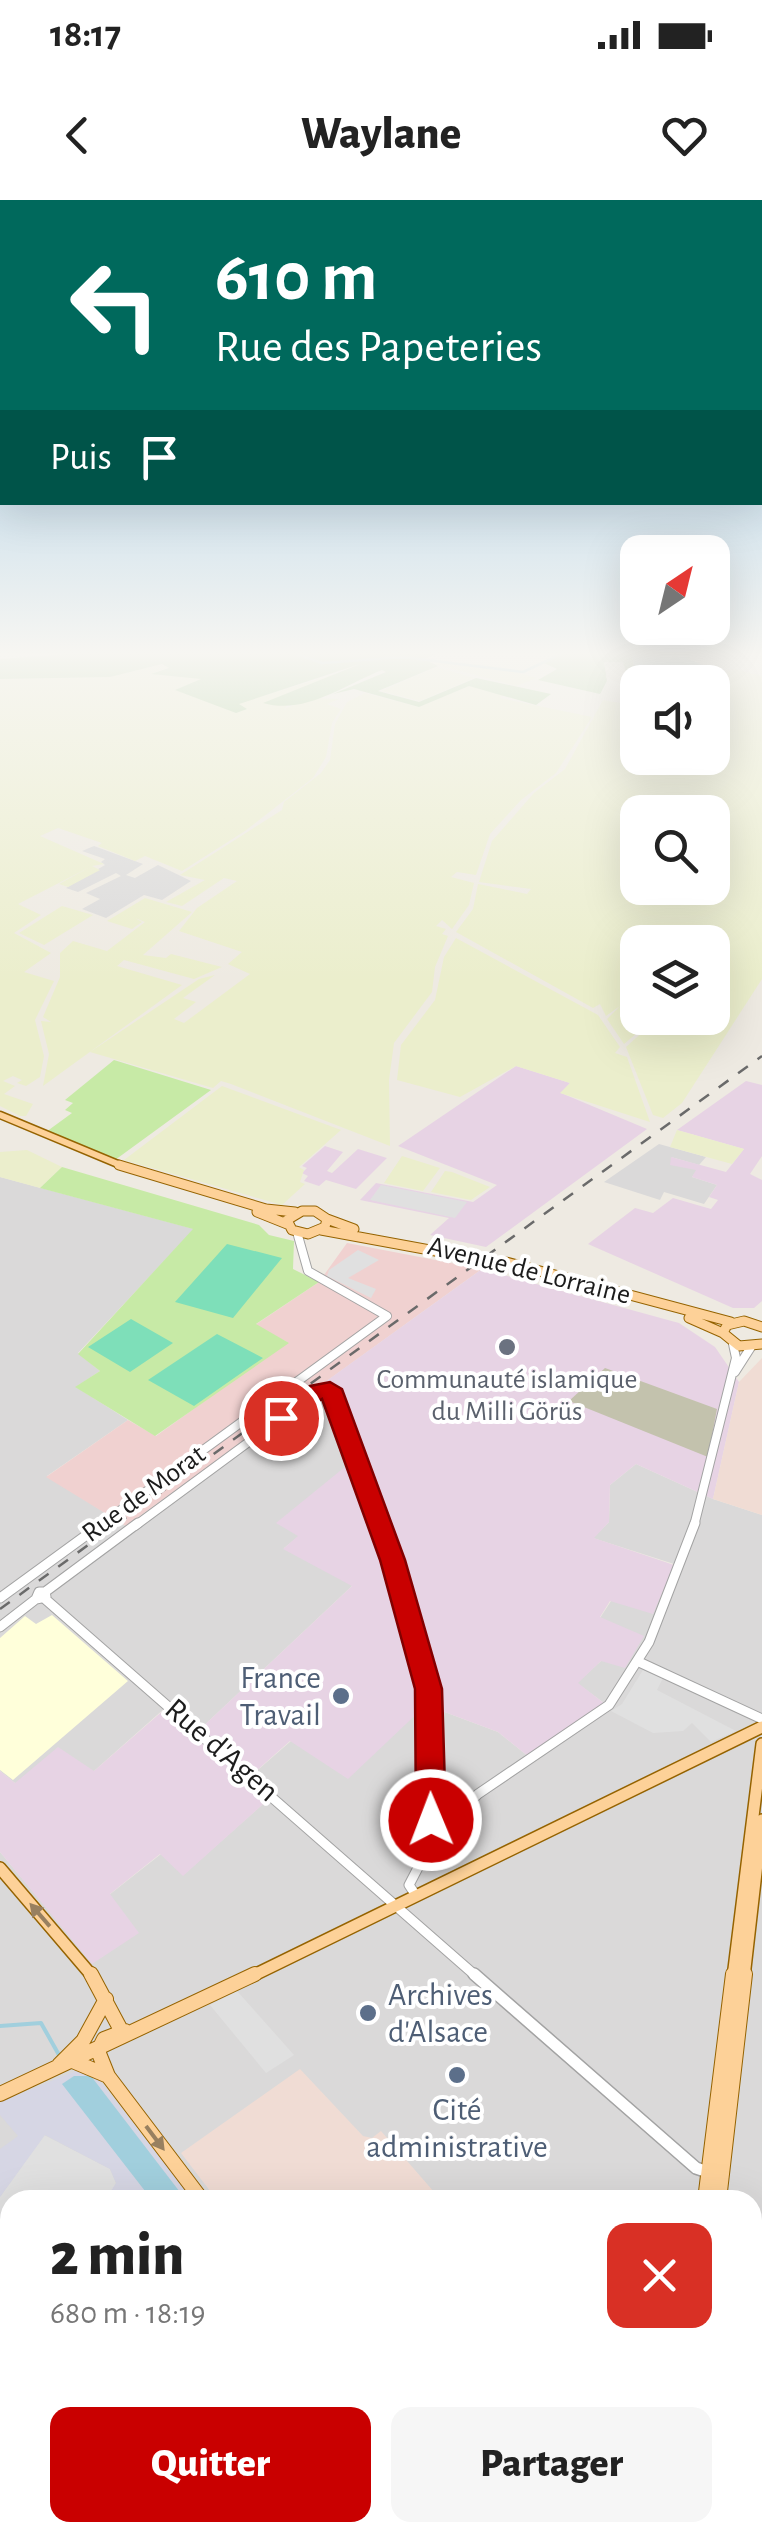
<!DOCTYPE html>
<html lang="fr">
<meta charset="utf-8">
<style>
body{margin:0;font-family:"Alegreya Sans",sans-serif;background:#f6f6f6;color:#222;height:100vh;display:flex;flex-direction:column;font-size:38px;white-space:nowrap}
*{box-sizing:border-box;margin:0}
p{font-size:32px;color:#767676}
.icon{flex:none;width:55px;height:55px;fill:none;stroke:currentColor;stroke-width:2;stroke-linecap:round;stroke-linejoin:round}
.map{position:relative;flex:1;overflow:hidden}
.drawer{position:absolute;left:0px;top:1990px;width:762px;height:352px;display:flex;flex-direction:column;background:#fff;border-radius:30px 30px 0 0;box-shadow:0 10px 40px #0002}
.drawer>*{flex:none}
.top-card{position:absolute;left:0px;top:0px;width:762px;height:305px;box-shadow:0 10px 40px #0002;background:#00695c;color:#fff;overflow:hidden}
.needle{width:65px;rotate:35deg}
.buttons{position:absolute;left:620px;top:335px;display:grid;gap:20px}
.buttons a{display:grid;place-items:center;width:110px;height:110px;border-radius:20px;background:#fff;box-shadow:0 10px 40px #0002;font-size:50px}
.pin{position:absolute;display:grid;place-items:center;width:85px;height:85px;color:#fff;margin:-42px;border:5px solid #fff;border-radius:50%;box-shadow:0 2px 10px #0007}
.me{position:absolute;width:110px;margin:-55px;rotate:359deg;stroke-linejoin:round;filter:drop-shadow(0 0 8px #0008)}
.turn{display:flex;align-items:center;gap:35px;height:210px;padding:0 50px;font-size:45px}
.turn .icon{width:130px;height:130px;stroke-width:2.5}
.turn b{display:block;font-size:70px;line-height:85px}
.then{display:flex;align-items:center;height:95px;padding:0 50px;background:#0003;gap:20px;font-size:38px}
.round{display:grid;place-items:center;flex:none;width:105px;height:105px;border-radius:20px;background:#f6f6f6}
.overview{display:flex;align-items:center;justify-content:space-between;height:170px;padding:0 50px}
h1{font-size:60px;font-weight:800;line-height:75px}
.button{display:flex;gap:20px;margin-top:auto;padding:20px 50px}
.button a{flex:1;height:115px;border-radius:20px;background:#c90000;color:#fff;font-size:40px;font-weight:800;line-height:115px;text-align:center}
.button a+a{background:#f6f6f6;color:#222}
.status{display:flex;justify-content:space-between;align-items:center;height:70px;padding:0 50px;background:#fff;direction:ltr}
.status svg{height:28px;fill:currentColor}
header{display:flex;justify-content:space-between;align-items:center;height:130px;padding:0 50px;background:#fff;font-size:45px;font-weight:800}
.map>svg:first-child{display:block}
</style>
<div class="status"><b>18:17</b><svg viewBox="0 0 49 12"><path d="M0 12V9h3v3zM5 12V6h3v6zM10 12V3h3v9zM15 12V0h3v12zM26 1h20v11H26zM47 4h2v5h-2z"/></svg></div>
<header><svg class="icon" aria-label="back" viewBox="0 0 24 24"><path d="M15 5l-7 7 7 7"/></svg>Waylane<svg class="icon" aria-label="heart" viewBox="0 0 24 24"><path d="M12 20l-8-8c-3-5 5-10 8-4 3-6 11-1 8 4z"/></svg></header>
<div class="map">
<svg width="762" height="2342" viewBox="0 0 762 2342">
<rect width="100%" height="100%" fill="#eeeae2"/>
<path fill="#dad9d9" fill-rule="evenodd" d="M94,646l49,18 -17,11 9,3 23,-13 33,16 -29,19 -18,-5 -38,23 -24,-9 18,-10 -14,-6 35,-17 -5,-3 -38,19 -12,-4 39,-23 -4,-3 4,-3 -23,-8z
M659,944l47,13 -7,8 -28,-8 26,13 -5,7 25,8 -13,19 -40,-12 -4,8 -56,-18z
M0,977l194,52 -116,124 22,18 -24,16 52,33 -81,56 79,50 199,-144 26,80 -52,74 -15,12 69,37 -157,148 -31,-25 -71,63 -79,12 -15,-12z
M636,1264l77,35 49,16v1027h-762v-690l93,111 16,-68 52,-41 22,21 89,-79 -19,-22 38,-33 135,-36 72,27 31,25 75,-54 -27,-20 24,-22 -1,-43 11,-17 63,-37 -81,-26 16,-16 1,-37zM10,2000h742v332h-742z"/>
<path fill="#f0d1d0" d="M347,1043l135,26 -356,257 -80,-49 82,-57 28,16 131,-94 -32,-17 64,-43z"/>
<path fill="#e7d3e4" d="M516,866l54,17 -9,10 86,36 -161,118 -56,-12 19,-17 -89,-18 16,-17 97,19 24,-17 -99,-39z
M746,881l16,4v71l-12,18 12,6v121l-8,7h-21l-145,-64 47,-36 18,5 20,-15 38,11 7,-9 -9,-3 8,-12 -25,-8 4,-7 -26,-5 1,-8 55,15 18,-23 -67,-19z
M325,946l18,6 -16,19 5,2 26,-24 29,9 -31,31 -30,-9 -7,6 -15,-5 4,-5 -6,-3 5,-5 -5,-2z
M482,1069l197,54 36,24 24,35 -26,117 -77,-35 -26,21 -1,37 -15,16 80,27 -21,49 -43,-13 -10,16 44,19 -19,32 -24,-7 -23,22 27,21 -76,53 -31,-25 -72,-27 -78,74 -58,-38 -37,33 19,22 -89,80 -23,-22 -50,40 29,39 -47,31 -92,-112v-81l15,12 43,-36 36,24 72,-63 31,24 155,-146 -69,-37 15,-13 -22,-13 75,-61 -26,-80z"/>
<path fill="#ffffda" d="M52,1415l76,66 -115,99 -13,-10v-132l25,-22 11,8z
M32,2332l124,1 3,9h-144z"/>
<path fill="#f0dcd4" d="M762,1158v157l-49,-16 26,-117z
M300,1869l63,67 9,2 9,-7 60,69h-224l-36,-47z"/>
<path fill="#c3c2ad" d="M605,1168l112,41 -9,48 -139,-56z"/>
<path fill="#ebeecc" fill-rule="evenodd" d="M442,462l47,3 48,13 -21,8 -81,-22z
M162,464l8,3 -16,6 50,6 -27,10 60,15 127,-39 -60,22 -20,22 27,-11 28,1 -12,5 14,5 -9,14 -6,34 -13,21 -68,53 -63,40 -37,-15 -10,5 -37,-15 4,-3 -44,-15 -18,8 64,28 -12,2 8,4 -32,17 -9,-3 31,-17 -72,37 23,11 -27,18 37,20 -27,19 30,9 -19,39 9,36 -4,21 -14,9 -9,-3 5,-3 -9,-4 -10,5 12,5 -11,8 29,10 -7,12h-6l-20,-10v-427l110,-2z
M437,467l37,11 -54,23 -39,-10z
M734,469l28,7v303l-80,124 -19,15 -10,-3 -27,-68 32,-29h54v-76h-74l-1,51 -11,9 11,4 1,12h17l-31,26 -17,-25 13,-13 -14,10 -6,-12 -7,4 -137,-76 17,-23 5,-25 49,10 4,-5 -52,-7 13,-41 42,-48 31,-24 38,-69 34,6 1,52h74l1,-58 4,-3 -4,-2 -1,-13h-4zM638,612h74v76h-74z
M469,486l34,9 -3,3 92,19 -36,56 -35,27 -31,34 -14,41 -19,-3 -6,5 23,6 -5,22 -17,24 -10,-9 -6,6 10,3 -4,5 6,2 -13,31 -3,25 -38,51 -5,37 1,66 -159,-62 -10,-3 -8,7 -123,-36 109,-73 16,-4 -32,23 13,4 -22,17 10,4 66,-49 -22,-10 14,-12 -63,-21 18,-23 40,-27 -13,-3 -42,28 -16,-4 39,-22 -25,-5 102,-65 2,-8 37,-29 9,-13 5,-36 12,-22 18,-9 54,14z
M145,698l47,14 -49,43 23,3 5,-4 51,13 -28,12 -70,-19 -7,6 65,19 -139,101 6,-32 -8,-33 10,1 -8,-5 17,-40v-24l13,-12 34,10 38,-29 -10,-4 7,4 -10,7 -25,-8z
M62,706l31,9 -49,30 -25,-12z
M456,738l142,77 22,32 -5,6 12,4 23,65 -90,-29 10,-10 -54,-17 -56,31 -63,-17 4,-35 34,-45 9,-43z
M222,886l119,44 -42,37 5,3 -4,12 5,2 -23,21 -158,-45z
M677,930l67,19 -12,15 -62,-17z
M27,950l35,17 -22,21 -40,-11v-25z
M402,956l38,12 -17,23 -39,-8z
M445,971l7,1 38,15 -19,13 -40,-8z"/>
<path fill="#c7eaa6" d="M114,860l97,30 -96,70 -69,-28 26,-19 -7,-3 8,-7 -8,-3z
M62,967l197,58 10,10 25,6 -1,28 26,13 -63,42 33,19 -134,93 -80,-49 25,-16 -22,-17 115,-125 -153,-41z"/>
<path fill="#a6ce96" d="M67,454h370l-13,5 14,7 -60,25 41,11 57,-24 75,16 -15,11 -67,-19 -50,21 -65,-18 -21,5 53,-22 -4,-2c-40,16 -77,45 -119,33l97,-39 -121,40 8,5 -11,4 -61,-23 26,-11 -50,-5 18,-6 -7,-4 -52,13 -110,2v-20z
M562,454h70l5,43 -13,3 5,-18 -6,-20h-19l3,19 -7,13 -62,-14 19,-11 -13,-6z"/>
<path fill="#7edfb9" d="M227,1044l55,14 -49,60 -58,-16z
M131,1119l42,24 -43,29 -42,-25z
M217,1134l46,24 -69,48 -46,-26z"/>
<path fill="#e0e0e0" d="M381,985l86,17 -12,16 -85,-18z
M358,1050l21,10 -31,18 28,11 -5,9 -44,-22 2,-6z
M643,1470l20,8 -6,12 79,41 -25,11 -19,-19 -9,8 -30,2 -42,-22 11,-7z
M237,1791l57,64 -28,18 -56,-68z
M44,1935l66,34 6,14 -7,17h-99v42l-10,-5v-40z"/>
<path fill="#d6d6e4" d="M81,1869l15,7 98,124h-8l-95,-124h-17l-11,8 89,116h-23l-11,-5 -4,5 -8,-1 10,-16 -6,-14 -65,-34 -45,62v-48l18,-13 -18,-21v-13z"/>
<path fill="#a1cfdd" d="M632,454h60l-4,5 27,11 -24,12h-53l-1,4z
M74,1876h17l95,124h-34l-90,-116z"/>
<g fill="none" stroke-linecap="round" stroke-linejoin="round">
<path stroke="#a1cfdd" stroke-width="2.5" d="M296,454l26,9 81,-6 120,15 38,-18"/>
<path stroke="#a1cfdd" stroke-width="4" d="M0,1826l41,-3 18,32
M433,2332l7,10"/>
<defs>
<path id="minor-far2" d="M735,1172l16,-25
M99,1326l288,-210 -79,-45 -11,-39
M135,1326l176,-130 19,-7 50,137
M694,1326l42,-168 -3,-14"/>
<path id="minor-far1" d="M379,1323l50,166v136
M39,1392h6l1,5 -10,2z
M45,1392l93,-69
M0,1398l103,-75
M44,1398l433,379
M0,1427l36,-28
M639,1462l123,57
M428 1629a6 6 0 1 1 12 0a6 6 0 1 1-12 0Z
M441,1629l37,-35 131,-89 40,-63 46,-119
M415,1694l-6,-9 26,-50"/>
<path id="minor" d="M474,1774l222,194 12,4
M0,2125l10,6
M169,2332l3,10"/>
<path id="major-far3" d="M0,915l125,52"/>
<path id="major-far2" d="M119,965l147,44 29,3
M302,1011h13l12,8 -2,8 -17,7 -16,-4 -5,-10z
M257,1012l30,12
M327,1019l27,10
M321,1030l136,25
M506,1062l225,60
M689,1118l34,15
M762,1127l-18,-6 -17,4 -4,8 16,13 23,-2"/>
<path id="major-far1" d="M0,1668l93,109
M250,1777l512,-250
M733,1777l29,-233
M744,1777l18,-157"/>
<path id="major" d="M91,1774l31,58
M98,1851l10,25 94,124
M98,1851l6,-12 21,-8
M75,1862l33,14
M59,1865l24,-24 23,-42
M0,1894l255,-120
M705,2000l28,-226
M719,2000l26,-226
M449,2332l6,10
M666,2342l1,-10
M678,2342l1,-10"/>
</defs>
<use href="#minor-far2" stroke="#a3a3a3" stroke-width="10"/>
<use href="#minor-far1" stroke="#a3a3a3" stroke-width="11"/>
<use href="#minor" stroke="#a3a3a3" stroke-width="14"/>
<use href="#major-far3" stroke="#956300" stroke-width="9"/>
<use href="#major-far2" stroke="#956300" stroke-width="11"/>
<use href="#major-far1" stroke="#956300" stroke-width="14"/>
<use href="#major" stroke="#956300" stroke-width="16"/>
<use href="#minor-far2" stroke="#fff" stroke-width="8"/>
<use href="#minor-far1" stroke="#fff" stroke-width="9"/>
<use href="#minor" stroke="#fff" stroke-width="11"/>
<use href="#major-far3" stroke="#fdd198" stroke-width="6"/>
<use href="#major-far2" stroke="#fdd198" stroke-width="9"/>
<use href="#major-far1" stroke="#fdd198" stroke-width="11"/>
<use href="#major" stroke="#fdd198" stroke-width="14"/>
<path stroke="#6a6a6a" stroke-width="2.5" stroke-dasharray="12 12" stroke-linecap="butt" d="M0,1409l762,-553"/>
<defs>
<path id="major-bridge" d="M457,1055l47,10"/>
</defs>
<use href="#major-bridge" stroke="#956300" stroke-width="11" stroke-linecap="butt"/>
<use href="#major-bridge" stroke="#fdd198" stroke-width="9"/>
</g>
<defs><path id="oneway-solid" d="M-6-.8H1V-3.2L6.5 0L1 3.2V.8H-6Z" transform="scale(2.5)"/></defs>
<g fill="#988060">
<use href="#oneway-solid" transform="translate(40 1715) rotate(-131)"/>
<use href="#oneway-solid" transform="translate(155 1938) rotate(53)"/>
</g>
<linearGradient id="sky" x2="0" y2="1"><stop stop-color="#8bbfe4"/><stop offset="0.58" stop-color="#f7f6f2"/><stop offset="1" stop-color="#f7f6f2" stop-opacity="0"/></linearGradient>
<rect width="762" height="782" fill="url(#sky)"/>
<path fill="#c90000" stroke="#830000" stroke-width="2.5" d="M330,1182l12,7 63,171 37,129 4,131 -5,9h-20l-5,-9 -1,-131 -35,-129 -58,-161 -41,26 -11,-7 40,-32z"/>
<circle fill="#6b7280" stroke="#fff" stroke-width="4" cx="507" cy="1147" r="10"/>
<g fill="#5c6f8a" stroke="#fff" stroke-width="4">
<circle cx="341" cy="1496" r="10"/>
<circle cx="368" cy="1813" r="10"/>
<circle cx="457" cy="1875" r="10"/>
</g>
<g text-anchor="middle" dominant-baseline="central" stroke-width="8" stroke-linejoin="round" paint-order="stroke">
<g font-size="28" fill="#1c1c1c" stroke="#fff">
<text transform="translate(529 1071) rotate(14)">Avenue de Lorraine</text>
<text transform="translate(144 1294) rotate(-36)">Rue de Morat</text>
</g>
<g font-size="28" fill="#5b616d" stroke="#fff">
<text x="507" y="1180">Communauté islamique<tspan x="507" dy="32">du Milli Görüs</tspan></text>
</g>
<g font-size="32" fill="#4e5e75" stroke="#fff" text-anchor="end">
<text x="321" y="1478">France<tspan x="321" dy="37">Travail</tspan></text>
<text x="388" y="1795" text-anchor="start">Archives<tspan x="388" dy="37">d'Alsace</tspan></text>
<text x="457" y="1910" text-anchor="middle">Cité<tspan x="457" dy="37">administrative</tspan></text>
</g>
<g font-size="32" fill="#1c1c1c" stroke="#fff">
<text transform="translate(222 1550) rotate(41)">Rue d'Agen</text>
</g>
</g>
</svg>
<div class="buttons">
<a><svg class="needle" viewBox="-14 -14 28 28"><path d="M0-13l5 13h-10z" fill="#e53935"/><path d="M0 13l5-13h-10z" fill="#767676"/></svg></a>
<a><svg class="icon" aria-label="sound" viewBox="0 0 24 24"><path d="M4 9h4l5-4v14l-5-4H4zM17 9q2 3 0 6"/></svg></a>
<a><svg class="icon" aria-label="search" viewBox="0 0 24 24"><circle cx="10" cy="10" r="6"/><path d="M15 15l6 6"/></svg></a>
<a><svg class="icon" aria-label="layers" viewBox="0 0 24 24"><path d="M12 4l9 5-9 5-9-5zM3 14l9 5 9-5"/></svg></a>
</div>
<div class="pin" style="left:281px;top:1218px;background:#d93025"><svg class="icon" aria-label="arrive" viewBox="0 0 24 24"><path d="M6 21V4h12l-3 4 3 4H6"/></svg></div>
<svg class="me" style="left:431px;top:1620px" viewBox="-20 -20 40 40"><circle r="17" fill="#c90000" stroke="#fff" stroke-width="3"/><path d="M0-11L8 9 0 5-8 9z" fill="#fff"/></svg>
<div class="top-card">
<div class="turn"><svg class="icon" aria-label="left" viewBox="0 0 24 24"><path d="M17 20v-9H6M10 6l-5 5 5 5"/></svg><div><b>610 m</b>Rue des Papeteries</div></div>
<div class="then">Puis<svg class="icon" aria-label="arrive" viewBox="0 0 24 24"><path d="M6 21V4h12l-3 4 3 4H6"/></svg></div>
</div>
<section class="drawer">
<div class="overview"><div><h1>2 min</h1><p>680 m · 18:19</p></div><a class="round" style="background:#d93025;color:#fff"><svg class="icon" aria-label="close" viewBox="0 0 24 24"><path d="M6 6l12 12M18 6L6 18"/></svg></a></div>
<div class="button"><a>Quitter</a><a>Partager</a></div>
</section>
</div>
